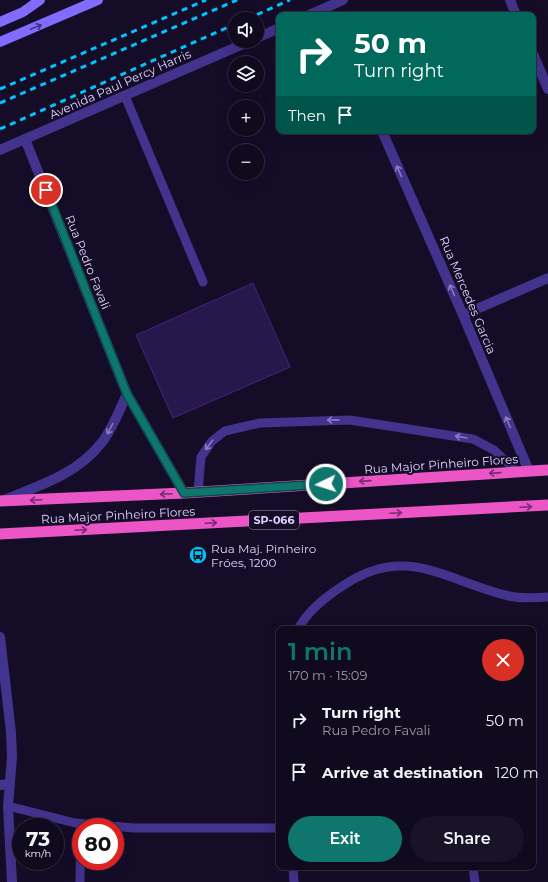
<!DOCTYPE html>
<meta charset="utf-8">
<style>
body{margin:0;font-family:Montserrat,sans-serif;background:#191327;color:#f1f3f6;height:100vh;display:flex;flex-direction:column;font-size:15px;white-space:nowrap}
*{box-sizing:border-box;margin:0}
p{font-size:13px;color:#9c9aa4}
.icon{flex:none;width:22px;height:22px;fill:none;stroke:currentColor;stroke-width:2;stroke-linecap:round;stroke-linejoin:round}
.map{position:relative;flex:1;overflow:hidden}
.details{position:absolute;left:276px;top:626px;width:260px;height:244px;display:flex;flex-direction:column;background:#100a1e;border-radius:8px;box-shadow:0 4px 16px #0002,0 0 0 1px #302b3c}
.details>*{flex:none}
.banner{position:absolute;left:276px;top:12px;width:260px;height:122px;border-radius:8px;box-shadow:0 4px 16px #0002,0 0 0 1px #302b3c;background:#00695c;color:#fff;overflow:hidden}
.tools{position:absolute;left:228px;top:12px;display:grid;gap:8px}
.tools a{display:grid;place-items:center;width:36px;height:36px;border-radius:50%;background:#100a1e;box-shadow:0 4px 16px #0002,0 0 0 1px #302b3c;font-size:20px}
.speed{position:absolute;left:12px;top:818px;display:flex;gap:8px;font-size:20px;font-weight:700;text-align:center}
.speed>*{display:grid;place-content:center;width:52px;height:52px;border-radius:50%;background:#100a1e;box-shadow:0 4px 16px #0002,0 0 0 1px #302b3c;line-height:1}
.speed small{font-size:10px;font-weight:400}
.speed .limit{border:6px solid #d22;background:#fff;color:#111}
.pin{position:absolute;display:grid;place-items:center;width:34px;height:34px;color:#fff;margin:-17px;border:2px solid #fff;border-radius:50%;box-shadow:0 1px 4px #0007}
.me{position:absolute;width:44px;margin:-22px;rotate:266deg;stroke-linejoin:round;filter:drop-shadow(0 0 3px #0008)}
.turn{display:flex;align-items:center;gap:14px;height:84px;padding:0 12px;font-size:18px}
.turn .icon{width:52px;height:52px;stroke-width:2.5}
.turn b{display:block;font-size:28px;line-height:34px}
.then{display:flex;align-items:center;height:38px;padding:0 12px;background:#0003;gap:8px;font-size:15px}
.round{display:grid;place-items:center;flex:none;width:42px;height:42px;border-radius:21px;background:#191327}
.headline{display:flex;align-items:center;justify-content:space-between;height:68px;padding:0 12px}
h1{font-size:24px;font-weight:600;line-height:30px;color:#0f766e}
.primary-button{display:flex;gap:8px;margin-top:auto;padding:8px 12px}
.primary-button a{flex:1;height:46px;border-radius:24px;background:#0f766e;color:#fff;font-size:16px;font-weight:600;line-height:46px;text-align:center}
.primary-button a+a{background:#191327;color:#f1f3f6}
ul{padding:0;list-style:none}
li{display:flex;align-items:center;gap:12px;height:52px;padding:0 12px}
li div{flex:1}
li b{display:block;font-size:15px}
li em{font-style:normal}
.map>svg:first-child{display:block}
</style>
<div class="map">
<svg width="548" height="882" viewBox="0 0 548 882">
<rect width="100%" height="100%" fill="#150d28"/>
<path fill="#28174b" stroke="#42267a" d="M253,283l37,84 -117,51 -37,-83z"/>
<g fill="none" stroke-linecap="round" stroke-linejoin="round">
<path stroke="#42338c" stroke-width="9" d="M125,96l78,186
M198,492l3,-35 11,-16 13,-10 35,-8 90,-3 123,19 21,11 23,22
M298,629c10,-18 26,-31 43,-42 65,-45 104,-6 168,9 13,3 26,2 39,1
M8,806l67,17 59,5h145
M293,867l1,15
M473,867l2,15
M80,882l1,-58"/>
<path stroke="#42338c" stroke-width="10" d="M510,0l6,15
M533,54l15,35
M382,131l81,184 66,156
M25,139l102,255 57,99
M463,315l85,-37
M4,500c37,-15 74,-26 99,-59 10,-14 17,-32 24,-47
M0,637l11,95 1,25 -4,49 4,76
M0,785l10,-1"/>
<path stroke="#42338c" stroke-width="10" d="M309,15l34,-15
M257,38l22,-10
M0,150l250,-109"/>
<path stroke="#826bff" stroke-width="10" d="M0,22l23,-10 17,-12
M0,42l98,-42"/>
<path stroke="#eb55c6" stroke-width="11" d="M0,501l184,-8 364,-23
M0,534l548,-29"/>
<path stroke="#00c4ff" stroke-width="3" stroke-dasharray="6 5" stroke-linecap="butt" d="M247,19l43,-19
M0,89l206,-89
M0,103l237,-103
M0,129l235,-105"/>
</g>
<defs><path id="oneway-shaft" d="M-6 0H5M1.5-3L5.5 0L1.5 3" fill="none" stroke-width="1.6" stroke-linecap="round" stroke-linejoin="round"/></defs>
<use stroke="#41337e" href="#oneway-shaft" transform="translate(36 27) rotate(-22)"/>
<g stroke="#897bc0">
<use href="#oneway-shaft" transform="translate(399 171) rotate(-114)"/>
<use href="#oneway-shaft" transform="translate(452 290) rotate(-114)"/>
<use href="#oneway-shaft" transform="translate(333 420) rotate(179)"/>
<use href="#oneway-shaft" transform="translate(508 422) rotate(-113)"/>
<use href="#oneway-shaft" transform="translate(110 429) rotate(118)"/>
<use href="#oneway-shaft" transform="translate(461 437) rotate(-170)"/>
<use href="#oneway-shaft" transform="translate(209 445) rotate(127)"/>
</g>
<g stroke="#752d6f">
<use href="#oneway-shaft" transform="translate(495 473) rotate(176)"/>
<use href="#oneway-shaft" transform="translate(365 481) rotate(176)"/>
<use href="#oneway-shaft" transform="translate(166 494) rotate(177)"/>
<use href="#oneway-shaft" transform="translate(36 500) rotate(177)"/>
<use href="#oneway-shaft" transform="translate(526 507) rotate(-3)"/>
<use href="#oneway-shaft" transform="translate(396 513) rotate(-3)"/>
<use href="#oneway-shaft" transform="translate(211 523) rotate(-3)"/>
<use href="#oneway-shaft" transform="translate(81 530) rotate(-3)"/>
</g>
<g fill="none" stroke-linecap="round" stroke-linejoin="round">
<defs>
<path id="route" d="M46,190l81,204 57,99 142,-9"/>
</defs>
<use href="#route" stroke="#0a4d48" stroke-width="10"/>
<use href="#route" stroke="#0f766e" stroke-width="7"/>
</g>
<defs>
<symbol id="bus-disc" viewBox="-11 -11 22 22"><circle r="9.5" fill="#00c4ff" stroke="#150d28"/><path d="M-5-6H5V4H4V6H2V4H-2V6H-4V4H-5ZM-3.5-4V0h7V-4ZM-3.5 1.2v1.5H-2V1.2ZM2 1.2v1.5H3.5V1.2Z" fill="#111"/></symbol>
</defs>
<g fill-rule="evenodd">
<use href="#bus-disc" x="188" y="545" width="20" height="20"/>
</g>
<g text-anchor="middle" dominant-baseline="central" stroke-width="4" stroke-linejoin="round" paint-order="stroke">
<rect fill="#150d28" stroke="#a298be" stroke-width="1" x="249" y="511" width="50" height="18" rx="3"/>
<g font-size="11" font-weight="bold" fill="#dfd4ff">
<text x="274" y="520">SP-066</text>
</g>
<g font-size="12" fill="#dfd4ff" stroke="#150d28">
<text transform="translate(120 84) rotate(-24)">Avenida Paul Percy Harris</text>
<text transform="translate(88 262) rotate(68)">Rua Pedro Favali</text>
<text transform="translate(468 295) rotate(67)">Rua Mercedes Garcia</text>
<text transform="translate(441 464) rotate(-4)">Rua Major Pinheiro Flores</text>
<text transform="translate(118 515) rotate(-3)">Rua Major Pinheiro Flores</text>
</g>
<g font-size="12" fill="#dfd4ff" stroke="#150d28" text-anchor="start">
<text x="211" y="548">Rua Maj. Pinheiro<tspan x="211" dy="14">Fróes, 1200</tspan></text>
</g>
</g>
</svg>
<div class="tools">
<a><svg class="icon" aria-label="sound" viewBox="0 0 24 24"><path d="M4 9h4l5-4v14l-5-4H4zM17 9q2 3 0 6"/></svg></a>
<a><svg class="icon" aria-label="layers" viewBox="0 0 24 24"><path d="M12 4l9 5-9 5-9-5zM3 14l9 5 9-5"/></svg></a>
<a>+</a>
<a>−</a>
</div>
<div class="speed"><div>73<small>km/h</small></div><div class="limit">80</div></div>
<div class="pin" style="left:46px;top:190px;background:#d93025"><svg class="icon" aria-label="arrive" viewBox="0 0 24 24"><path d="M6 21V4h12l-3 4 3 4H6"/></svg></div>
<svg class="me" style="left:326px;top:484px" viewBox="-20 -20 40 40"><circle r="17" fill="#0f766e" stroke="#fff" stroke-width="3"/><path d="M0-11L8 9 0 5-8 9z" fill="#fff"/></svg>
<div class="banner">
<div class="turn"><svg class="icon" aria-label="right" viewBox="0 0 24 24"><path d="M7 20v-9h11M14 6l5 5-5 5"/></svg><div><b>50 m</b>Turn right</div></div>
<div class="then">Then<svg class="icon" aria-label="arrive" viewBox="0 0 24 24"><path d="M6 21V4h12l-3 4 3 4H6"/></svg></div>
</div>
<section class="details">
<div class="headline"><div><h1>1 min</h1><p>170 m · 15:09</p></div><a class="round" style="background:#d93025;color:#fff"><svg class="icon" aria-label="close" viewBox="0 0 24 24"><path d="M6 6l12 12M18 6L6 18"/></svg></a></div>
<ul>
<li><svg class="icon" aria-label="right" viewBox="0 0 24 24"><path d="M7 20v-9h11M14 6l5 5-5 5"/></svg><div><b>Turn right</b><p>Rua Pedro Favali</p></div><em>50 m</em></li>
<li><svg class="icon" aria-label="arrive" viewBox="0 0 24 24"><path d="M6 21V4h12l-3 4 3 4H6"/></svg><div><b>Arrive at destination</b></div><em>120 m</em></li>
</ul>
<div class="primary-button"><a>Exit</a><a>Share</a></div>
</section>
</div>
